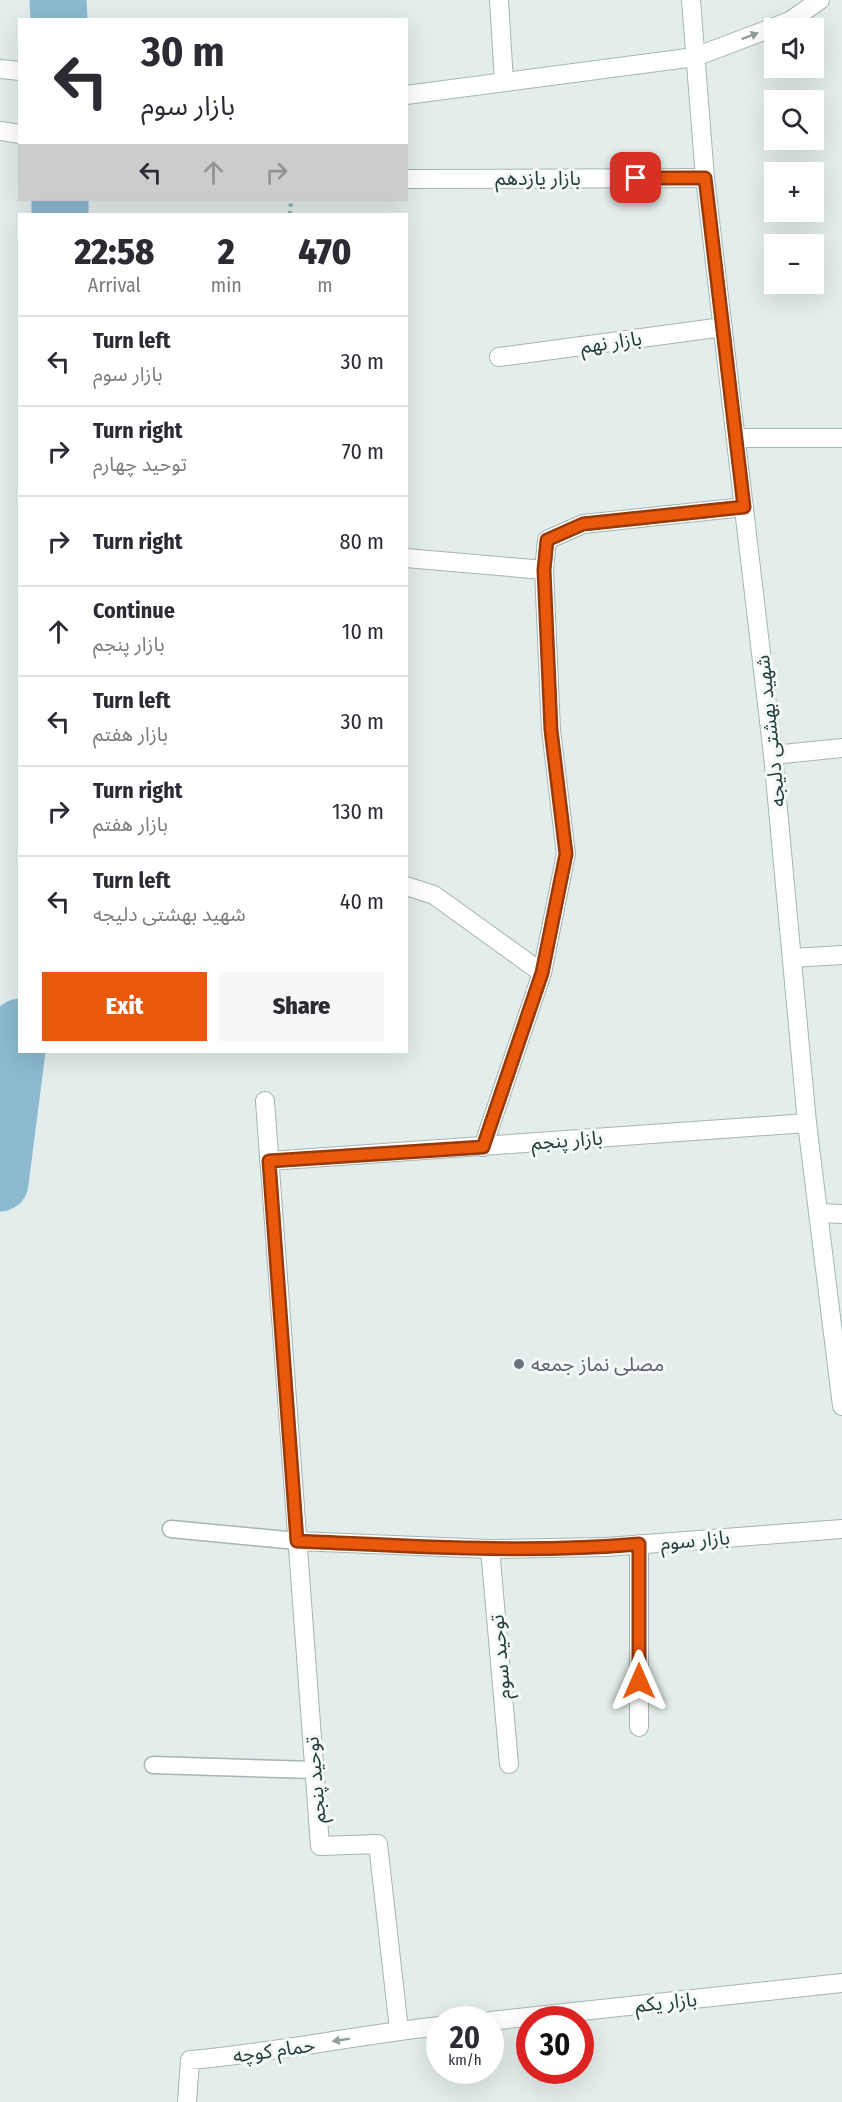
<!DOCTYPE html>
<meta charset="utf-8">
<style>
body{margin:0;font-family:"Fira Sans Condensed","Noto Sans Arabic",sans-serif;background:#f7f7f7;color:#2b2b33;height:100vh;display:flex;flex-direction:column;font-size:22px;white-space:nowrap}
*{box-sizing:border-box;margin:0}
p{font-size:20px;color:#7c7c81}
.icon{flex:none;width:33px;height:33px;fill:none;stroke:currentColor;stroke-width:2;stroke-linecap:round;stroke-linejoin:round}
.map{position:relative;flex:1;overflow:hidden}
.panel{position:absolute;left:18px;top:213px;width:390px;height:840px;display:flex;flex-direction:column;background:#fff;border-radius:0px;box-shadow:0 6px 24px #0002}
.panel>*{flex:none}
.top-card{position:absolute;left:18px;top:18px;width:390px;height:183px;border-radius:0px;box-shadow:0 6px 24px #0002;background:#fff;color:#2b2b33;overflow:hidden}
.buttons{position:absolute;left:764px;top:18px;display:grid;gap:12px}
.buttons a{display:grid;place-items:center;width:60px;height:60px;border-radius:0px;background:#fff;box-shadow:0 6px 24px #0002;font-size:30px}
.speed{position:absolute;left:426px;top:2006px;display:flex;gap:12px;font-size:30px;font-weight:700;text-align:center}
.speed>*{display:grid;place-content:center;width:78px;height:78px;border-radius:50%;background:#fff;box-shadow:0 6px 24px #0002;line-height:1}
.speed small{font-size:15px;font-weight:400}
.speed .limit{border:9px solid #d22;background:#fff;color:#111}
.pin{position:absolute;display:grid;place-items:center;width:51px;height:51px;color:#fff;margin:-26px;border-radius:12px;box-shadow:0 3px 9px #0006}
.me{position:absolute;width:66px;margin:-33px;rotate:0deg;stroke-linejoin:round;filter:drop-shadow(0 0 4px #0008)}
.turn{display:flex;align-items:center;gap:21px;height:126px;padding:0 24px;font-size:27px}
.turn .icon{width:78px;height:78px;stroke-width:2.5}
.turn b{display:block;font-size:42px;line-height:51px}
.lanes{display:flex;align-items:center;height:57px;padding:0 24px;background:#0003;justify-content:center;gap:30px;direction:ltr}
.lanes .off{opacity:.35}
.eta{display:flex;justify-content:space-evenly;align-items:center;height:102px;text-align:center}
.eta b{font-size:36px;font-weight:800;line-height:42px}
.primary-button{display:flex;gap:12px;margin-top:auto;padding:12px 24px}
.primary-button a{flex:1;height:69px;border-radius:0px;background:#ea580c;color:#fff;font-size:24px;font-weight:800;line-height:69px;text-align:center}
.primary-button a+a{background:#f7f7f7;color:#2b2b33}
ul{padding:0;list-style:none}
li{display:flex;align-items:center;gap:18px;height:90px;padding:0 24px;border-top:2px solid #e1e1e2}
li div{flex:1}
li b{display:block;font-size:22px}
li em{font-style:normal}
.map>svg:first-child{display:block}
</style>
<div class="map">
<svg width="842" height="2102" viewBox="0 0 842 2102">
<rect width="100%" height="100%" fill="#e3edeb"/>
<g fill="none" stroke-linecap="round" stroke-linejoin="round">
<path stroke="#8cbad1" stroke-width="57" d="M58,0l1,20
M60,200v14
M0,1183l20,-156"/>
<defs>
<path id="service" d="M171,1529l126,12
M153,1765l161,5"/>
<path id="minor" d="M499,0l5,82
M406,179l299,-1
M499,357l224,-30
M736,438h106
M406,558l138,12
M773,755l69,-7
M406,886l28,9 108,78
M792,958l50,-3
M265,1101l55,745 58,-2 21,186
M483,1147l59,-174 24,-119 -15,-124 -7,-160 3,-30 36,-16 161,-17
M269,1161l538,-38
M818,1213l24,1
M297,1541l193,8 116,-2 236,-18
M639,1544v183
M490,1549l19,215
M490,2021l352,-38
M187,2102l3,-42c84,-7 166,-25 250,-34"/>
<path id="tertiary" d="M695,57l95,-36 30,-21"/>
<path id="secondary" d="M691,0l14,178 68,577 34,368 35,283
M0,69l20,2
M406,95l289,-38
M0,131l20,3"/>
</defs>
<use href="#service" stroke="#a6b5b3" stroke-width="19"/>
<use href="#minor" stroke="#a6b5b3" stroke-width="20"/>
<use href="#tertiary" stroke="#a6b5b3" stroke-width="20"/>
<use href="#secondary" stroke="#a2b9b5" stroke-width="20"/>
<path stroke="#84b0ab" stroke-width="4" stroke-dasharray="3 4.5" stroke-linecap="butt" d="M290,214l1,-14"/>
<use href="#service" stroke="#fff" stroke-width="16"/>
<use href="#minor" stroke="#fff" stroke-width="18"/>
<use href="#tertiary" stroke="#fff" stroke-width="18"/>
<use href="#secondary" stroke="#fff" stroke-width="18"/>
</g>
<defs><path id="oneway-solid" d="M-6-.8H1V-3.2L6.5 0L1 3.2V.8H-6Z" transform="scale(1.5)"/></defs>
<g fill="#919f9e">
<use href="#oneway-solid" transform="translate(750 36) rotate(-21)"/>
<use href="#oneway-solid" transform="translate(341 2040) rotate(171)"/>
</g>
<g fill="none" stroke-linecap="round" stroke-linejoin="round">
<defs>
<path id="route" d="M636,178h69l39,329 -161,17 -36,16 -3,30 7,160 15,124 -24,119 -59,174 -214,14 28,380c114,5 228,13 342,3v137"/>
</defs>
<use href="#route" stroke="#983908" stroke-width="15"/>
<use href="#route" stroke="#ea580c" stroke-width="10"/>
</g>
<circle fill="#6b7280" stroke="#f4f9f8" stroke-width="2" cx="519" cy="1364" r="6"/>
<g text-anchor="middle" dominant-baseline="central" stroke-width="6" stroke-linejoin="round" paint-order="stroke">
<g font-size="20" fill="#233f3c" stroke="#f4f9f8">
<text x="538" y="178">بازار یازدهم</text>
<text transform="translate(611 342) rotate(-8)">بازار نهم</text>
<text transform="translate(770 731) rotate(-96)">شهید بهشتی دلیجه</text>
<text transform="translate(567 1140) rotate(-4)">بازار پنجم</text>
<text transform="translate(695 1540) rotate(-5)">بازار سوم</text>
<text transform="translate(500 1657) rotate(-95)">توحید سوم</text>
<text transform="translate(315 1780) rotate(-95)">توحید پنجم</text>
<text transform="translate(666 2002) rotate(-6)">بازار یکم</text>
<text transform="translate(274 2050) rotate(-8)">حمام کوچه</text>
</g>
<g font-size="20" fill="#5b616d" stroke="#f4f9f8" text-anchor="start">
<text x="531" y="1364">مصلی نماز جمعه</text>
</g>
</g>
</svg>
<div class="buttons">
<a><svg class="icon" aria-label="sound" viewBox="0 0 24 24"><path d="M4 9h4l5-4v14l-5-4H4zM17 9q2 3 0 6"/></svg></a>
<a><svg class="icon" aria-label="search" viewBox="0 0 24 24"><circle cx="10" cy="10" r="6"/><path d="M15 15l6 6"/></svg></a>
<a>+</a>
<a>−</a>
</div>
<div class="speed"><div>20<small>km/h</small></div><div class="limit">30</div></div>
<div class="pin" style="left:636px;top:178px;background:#d93025"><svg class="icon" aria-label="arrive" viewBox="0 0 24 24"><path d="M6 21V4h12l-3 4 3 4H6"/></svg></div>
<svg class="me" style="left:639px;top:1681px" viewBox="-20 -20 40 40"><path d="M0-17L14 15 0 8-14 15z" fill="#ea580c" stroke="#fff" stroke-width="4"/></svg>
<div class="top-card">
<div class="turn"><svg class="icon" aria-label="left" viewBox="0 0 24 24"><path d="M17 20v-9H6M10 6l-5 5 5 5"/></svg><div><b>30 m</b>بازار سوم</div></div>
<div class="lanes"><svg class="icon" aria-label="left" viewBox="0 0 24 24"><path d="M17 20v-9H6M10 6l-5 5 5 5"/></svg><svg class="icon off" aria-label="ahead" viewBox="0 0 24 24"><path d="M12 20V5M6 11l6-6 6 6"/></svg><svg class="icon off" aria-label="right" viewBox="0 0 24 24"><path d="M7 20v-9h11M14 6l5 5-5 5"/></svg></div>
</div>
<section class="panel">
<div class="eta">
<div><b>22:58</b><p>Arrival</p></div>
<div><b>2</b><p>min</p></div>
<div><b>470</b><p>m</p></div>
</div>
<ul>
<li><svg class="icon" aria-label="left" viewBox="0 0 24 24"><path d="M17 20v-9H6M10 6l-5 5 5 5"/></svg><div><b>Turn left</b><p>بازار سوم</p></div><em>30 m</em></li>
<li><svg class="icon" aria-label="right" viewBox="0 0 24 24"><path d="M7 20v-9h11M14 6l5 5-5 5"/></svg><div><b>Turn right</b><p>توحید چهارم</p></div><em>70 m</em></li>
<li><svg class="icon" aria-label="right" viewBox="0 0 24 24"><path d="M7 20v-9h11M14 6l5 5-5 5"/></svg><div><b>Turn right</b></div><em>80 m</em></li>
<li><svg class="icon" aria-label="ahead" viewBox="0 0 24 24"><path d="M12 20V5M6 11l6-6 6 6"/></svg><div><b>Continue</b><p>بازار پنجم</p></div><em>10 m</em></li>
<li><svg class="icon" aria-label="left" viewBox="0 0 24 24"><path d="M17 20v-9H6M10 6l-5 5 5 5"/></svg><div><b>Turn left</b><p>بازار هفتم</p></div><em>30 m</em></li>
<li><svg class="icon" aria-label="right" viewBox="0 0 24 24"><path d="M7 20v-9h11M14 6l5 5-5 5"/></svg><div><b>Turn right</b><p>بازار هفتم</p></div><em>130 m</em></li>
<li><svg class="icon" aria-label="left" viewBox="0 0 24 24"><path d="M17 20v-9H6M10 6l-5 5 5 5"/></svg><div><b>Turn left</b><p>شهید بهشتی دلیجه</p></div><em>40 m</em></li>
</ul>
<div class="primary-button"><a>Exit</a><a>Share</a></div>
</section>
</div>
